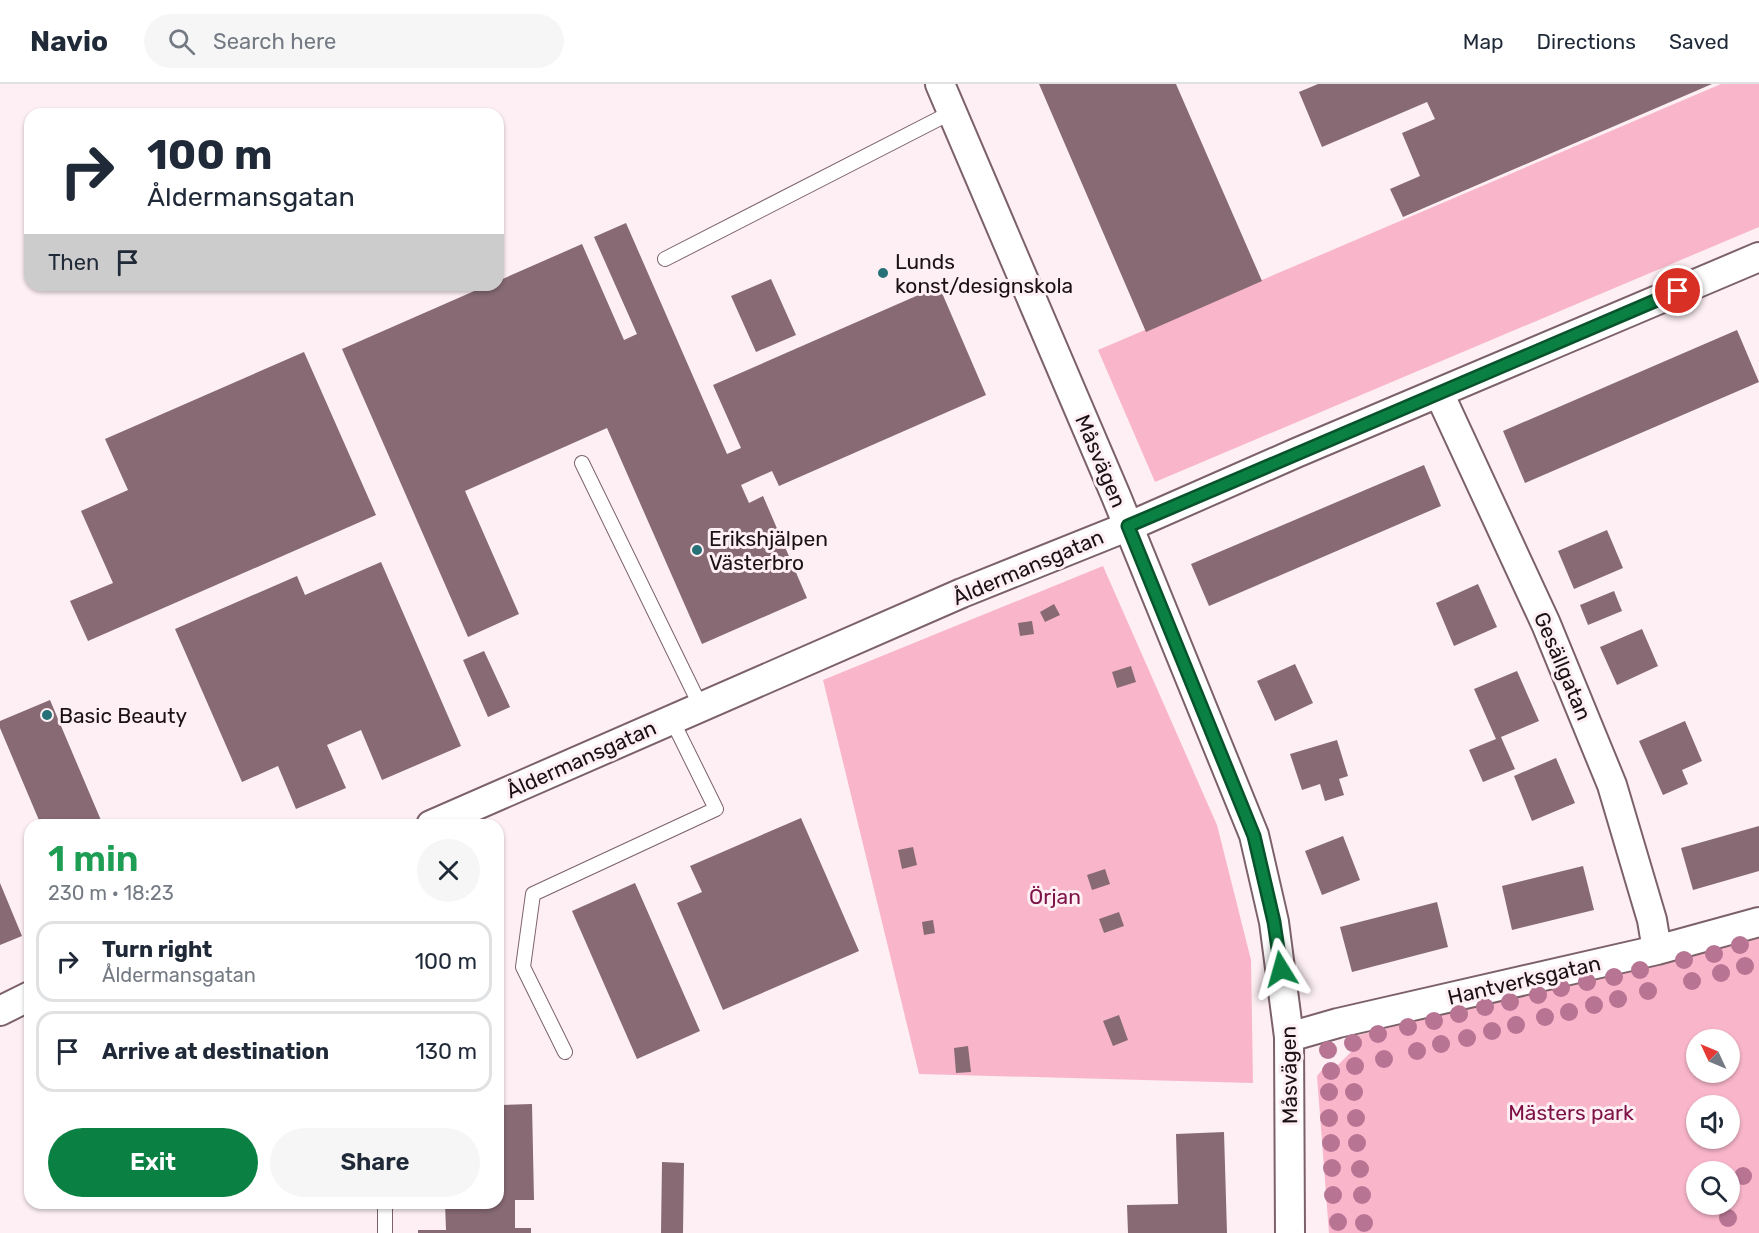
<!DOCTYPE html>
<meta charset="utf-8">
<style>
body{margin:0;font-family:Rubik,sans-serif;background:#f6f6f7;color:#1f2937;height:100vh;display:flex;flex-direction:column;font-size:22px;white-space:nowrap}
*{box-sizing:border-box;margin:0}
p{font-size:20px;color:#747a83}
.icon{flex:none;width:33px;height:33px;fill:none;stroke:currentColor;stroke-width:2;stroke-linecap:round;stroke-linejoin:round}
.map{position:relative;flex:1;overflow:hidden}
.sheet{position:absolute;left:24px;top:735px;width:480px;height:390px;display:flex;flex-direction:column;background:#fff;border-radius:18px;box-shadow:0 2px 4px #0004}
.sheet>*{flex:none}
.guide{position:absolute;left:24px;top:24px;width:480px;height:183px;border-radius:18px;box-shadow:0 2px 4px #0004;background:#fff;color:#1f2937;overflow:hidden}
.needle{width:39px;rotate:314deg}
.fabs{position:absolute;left:1686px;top:945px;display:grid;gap:12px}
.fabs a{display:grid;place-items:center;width:54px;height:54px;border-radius:50%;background:#fff;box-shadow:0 2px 4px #0004;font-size:30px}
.pin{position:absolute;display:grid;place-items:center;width:51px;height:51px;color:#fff;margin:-26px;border:3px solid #fff;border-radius:50%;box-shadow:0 2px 6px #0007}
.me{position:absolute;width:66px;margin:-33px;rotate:352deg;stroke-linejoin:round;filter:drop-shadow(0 0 4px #0008)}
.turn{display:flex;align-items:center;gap:21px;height:126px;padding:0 24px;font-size:27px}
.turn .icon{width:78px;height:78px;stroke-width:2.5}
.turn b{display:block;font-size:42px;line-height:51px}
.then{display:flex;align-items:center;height:57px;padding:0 24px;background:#0003;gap:12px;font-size:22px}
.round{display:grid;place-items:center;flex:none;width:63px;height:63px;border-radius:32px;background:#f6f6f7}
.headline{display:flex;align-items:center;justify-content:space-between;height:102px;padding:0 24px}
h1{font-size:36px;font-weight:600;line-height:45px;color:#1e9e55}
.button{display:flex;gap:12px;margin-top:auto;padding:12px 24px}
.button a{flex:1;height:69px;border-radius:36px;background:#0b8043;color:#fff;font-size:24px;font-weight:600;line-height:69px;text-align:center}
.button a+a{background:#f6f6f7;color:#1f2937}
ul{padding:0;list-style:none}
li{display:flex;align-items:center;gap:18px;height:81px;margin:0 12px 9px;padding:0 12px;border:3px solid #e0e1e3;border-radius:18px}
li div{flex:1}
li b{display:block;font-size:22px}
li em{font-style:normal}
header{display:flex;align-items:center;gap:36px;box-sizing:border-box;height:84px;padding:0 30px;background:#fff;border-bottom:2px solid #e0e1e3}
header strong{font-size:28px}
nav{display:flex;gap:33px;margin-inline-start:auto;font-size:21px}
.search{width:420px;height:54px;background:#f6f6f7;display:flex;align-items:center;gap:15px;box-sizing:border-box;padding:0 21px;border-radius:33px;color:#747a83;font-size:22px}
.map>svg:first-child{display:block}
</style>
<header>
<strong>Navio</strong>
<div class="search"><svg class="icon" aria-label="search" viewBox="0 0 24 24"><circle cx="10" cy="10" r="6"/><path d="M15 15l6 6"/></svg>Search here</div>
<nav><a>Map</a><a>Directions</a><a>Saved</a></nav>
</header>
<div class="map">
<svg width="1759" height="1149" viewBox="0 0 1759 1149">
<rect width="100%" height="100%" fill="#fdeff3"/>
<path fill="#f9b6cb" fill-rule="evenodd" d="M1721,0h38v143l-604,255 -57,-132z
M1103,482l114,259 34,135 2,123 -334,-9 -96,-394z
M1759,850v299h-430l-12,-157 5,-6 14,-3 16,-16 -1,-14zM1696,956h34v32h-34zM1696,1022h34v32h-34zM1696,1088h34v32h-34z"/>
<path fill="#876a73" d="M1039,0h137l86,197 -116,51z
M1318,0h394l-309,133 -13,-28 30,-13 -18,-43 33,-14 -8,-17 -105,45 -23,-55z
M626,139l101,231 14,-6 -28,-63 226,-99 47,109 -207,91 -7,-15 -31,14 8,18 14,-7 44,102 -105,46 -95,-216 -142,63 54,123 -51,23 -126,-288 146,-64h10v-4l84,-37 42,96 13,-6 -43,-97z
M771,195l25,56 -40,17 -25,-56z
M1737,246l22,52 -234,101 -22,-52z
M304,268l72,163 -288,126 -18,-40 43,-18 -32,-72 47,-21 -23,-51z
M1424,381l17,41 -232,100 -18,-42z
M1607,446l16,38 -49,21 -16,-38z
M381,478l80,184 -79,34 -21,-50 -34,15 19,43 -50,21 -18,-43 -36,16 -67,-153 122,-53 8,19z
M1478,500l19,43 -43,19 -18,-43z
M1614,507l8,20 -34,14 -8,-20z
M1054,520l6,11 -15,7 -5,-10z
M1032,537l2,13 -14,2 -2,-13z
M1642,545l16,37 -41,19 -17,-38z
M484,567l26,56 -22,10 -25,-57z
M1295,580l18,39 -38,18 -18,-40z
M1131,582l5,16 -19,6 -5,-16z
M1517,587l22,50 -38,16 14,32 -32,13 -14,-32 27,-11 -22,-50z
M50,616l53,125h-62l-41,-97v-7z
M1685,637l17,40 -20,9 6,14 -25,11 -24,-54z
M1337,656l11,36 -9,3 5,16 -19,6 -5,-17 -18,6 -12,-36z
M1556,674l19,45 -43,18 -18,-45z
M801,734l58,133 -136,59 -46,-107 25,-11 -12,-26z
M1759,742v45l-66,19 -12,-42z
M1343,752l17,44 -38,15 -17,-44z
M913,763l4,18 -15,4 -4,-19z
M1583,782l11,44 -82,20 -10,-44z
M1105,785l5,15 -18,6 -5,-15z
M0,799l22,53 -22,9z
M635,799l65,148 -63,28 -65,-148z
M1437,818l11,45 -96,25 -12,-45z
M1119,828l5,14 -20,7 -5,-14z
M933,836l2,13 -11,2 -2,-13z
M1119,931l9,25 -15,6 -10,-25z
M968,962l3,26 -15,1 -2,-25z
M532,1020l2,96h-19v28h16v5h-113v-3h28l-1,-27h53v-98z
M1224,1048l3,101h-99l-1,-28 51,-1 -2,-70z
M662,1078l22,1 -1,70h-22z"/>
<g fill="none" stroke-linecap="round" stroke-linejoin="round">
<defs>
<path id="lane" d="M665,175l287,-147
M582,379l119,244
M565,968l-42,-85 10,-73 183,-85 -44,-89
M385,1149v-30"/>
<path id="street" d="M940,0l176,412 138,339 20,87 15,115 1,196
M1439,309l107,231 66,161 40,135 5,30
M431,741l531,-232 177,-71 157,-69 463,-196
M0,927l30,-15
M1289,953l49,-14 319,-73 102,-28"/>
</defs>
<use href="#lane" stroke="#7c6169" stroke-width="16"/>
<use href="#street" stroke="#7c6169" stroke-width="32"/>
<use href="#lane" stroke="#fff" stroke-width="14"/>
<use href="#street" stroke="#fff" stroke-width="28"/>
</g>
<g fill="#b77593">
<circle cx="1740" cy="861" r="9"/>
<circle cx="1714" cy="870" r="9"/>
<circle cx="1684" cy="876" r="9"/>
<circle cx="1745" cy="882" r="9"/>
<circle cx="1640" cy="886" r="9"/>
<circle cx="1721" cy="889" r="9"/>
<circle cx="1614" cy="893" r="9"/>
<circle cx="1692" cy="897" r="9"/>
<circle cx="1587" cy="898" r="9"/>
<circle cx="1561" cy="904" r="9"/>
<circle cx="1648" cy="907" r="9"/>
<circle cx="1538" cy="911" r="9"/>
<circle cx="1618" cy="915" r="9"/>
<circle cx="1510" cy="918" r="9"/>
<circle cx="1594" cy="921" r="9"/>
<circle cx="1485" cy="923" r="9"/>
<circle cx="1569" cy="928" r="9"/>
<circle cx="1459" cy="930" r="9"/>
<circle cx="1545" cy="933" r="9"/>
<circle cx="1434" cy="937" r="9"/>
<circle cx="1516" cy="941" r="9"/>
<circle cx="1408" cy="943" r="9"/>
<circle cx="1492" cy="947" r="9"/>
<circle cx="1378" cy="950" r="9"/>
<circle cx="1467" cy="954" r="9"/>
<circle cx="1353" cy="959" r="9"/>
<circle cx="1441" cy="960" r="9"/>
<circle cx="1328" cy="966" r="9"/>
<circle cx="1417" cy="967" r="9"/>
<circle cx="1384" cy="975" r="9"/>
<circle cx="1355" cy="982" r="9"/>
<circle cx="1331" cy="987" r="9"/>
<circle cx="1329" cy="1008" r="9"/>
<circle cx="1354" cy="1008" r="9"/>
<circle cx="1329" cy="1034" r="9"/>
<circle cx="1356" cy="1034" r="9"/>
<circle cx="1331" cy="1059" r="9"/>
<circle cx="1357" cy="1059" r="9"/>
<circle cx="1332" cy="1084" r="9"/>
<circle cx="1360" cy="1085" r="9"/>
<circle cx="1743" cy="1092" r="9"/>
<circle cx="1333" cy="1111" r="9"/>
<circle cx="1362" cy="1111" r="9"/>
<circle cx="1728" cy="1134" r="9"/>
<circle cx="1338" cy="1138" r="9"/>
<circle cx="1364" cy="1139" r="9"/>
</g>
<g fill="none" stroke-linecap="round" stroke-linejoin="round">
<defs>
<path id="route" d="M1281,885l-7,-47 -20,-86 -126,-310 550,-235"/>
</defs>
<use href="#route" stroke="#07532c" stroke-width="15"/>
<use href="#route" stroke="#0b8043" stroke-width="10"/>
</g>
<g fill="#267078" stroke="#fdeff3" stroke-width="2">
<circle cx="883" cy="189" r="6"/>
<circle cx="697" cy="466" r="6"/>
<circle cx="47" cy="631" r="6"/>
</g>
<g text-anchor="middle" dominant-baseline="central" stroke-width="6" stroke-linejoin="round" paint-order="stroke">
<g font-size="21" fill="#1b1114" stroke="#fdeff3" text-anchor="start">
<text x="895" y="177">Lunds<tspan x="895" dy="24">konst/designskola</tspan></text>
<text x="709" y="454">Erikshjälpen<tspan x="709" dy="24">Västerbro</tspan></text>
<text x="59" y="631">Basic Beauty</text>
</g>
<g font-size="21" fill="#1b1114" stroke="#fdeff3">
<text transform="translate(1101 377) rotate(67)">Måsvägen</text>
<text transform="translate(1028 483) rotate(-23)">Åldermansgatan</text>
<text transform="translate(1563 582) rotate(67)">Gesällgatan</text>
<text transform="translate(581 675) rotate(-24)">Åldermansgatan</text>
<text transform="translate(1524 896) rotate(-13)">Hantverksgatan</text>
<text transform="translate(1289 991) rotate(-91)">Måsvägen</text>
</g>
<g font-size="21" fill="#7e1145" stroke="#fdeff3">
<text x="1055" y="812">Örjan</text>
<text x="1571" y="1028">Mästers park</text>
</g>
</g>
</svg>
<div class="fabs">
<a><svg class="needle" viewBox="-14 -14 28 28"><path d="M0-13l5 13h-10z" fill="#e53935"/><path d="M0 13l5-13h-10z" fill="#747a83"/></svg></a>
<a><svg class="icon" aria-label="sound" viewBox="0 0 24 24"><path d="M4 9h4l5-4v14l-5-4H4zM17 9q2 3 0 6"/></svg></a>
<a><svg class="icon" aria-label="search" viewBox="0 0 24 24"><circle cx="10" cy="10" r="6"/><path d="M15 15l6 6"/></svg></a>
</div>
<div class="pin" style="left:1678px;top:207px;background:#d93025"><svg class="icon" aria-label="arrive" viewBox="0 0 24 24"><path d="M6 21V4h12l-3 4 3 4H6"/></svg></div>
<svg class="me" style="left:1281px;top:885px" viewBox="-20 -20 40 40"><path d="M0-17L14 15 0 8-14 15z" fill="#0b8043" stroke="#fff" stroke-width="4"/></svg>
<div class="guide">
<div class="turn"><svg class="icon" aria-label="right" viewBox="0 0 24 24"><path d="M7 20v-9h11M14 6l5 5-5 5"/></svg><div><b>100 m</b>Åldermansgatan</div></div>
<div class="then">Then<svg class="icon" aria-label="arrive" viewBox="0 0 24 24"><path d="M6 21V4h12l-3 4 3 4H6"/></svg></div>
</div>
<section class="sheet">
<div class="headline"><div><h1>1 min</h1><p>230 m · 18:23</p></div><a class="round"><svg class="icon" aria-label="close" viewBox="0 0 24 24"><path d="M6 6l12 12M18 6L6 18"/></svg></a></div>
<ul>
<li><svg class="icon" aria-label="right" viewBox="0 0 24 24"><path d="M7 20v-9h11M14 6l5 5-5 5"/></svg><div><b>Turn right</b><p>Åldermansgatan</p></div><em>100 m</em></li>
<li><svg class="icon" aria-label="arrive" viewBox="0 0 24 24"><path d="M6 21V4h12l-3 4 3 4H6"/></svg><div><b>Arrive at destination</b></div><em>130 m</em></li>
</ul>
<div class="button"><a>Exit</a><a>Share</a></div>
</section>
</div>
